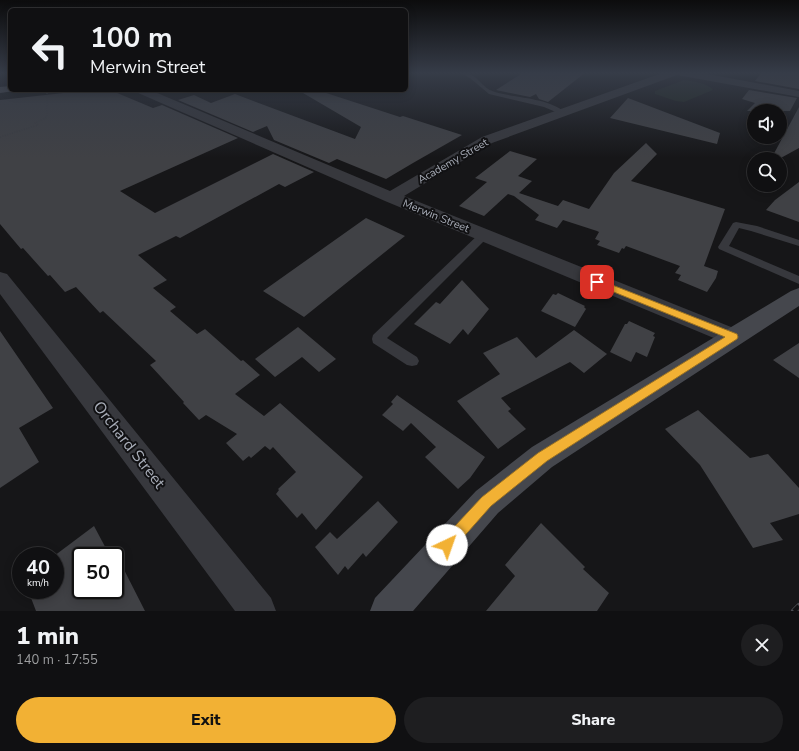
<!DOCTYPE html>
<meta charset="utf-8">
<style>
body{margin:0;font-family:"Nunito Sans",sans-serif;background:#1e1e20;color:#f1f3f6;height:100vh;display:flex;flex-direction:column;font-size:15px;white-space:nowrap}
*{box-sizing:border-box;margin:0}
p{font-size:13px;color:#9c9d9f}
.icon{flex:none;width:22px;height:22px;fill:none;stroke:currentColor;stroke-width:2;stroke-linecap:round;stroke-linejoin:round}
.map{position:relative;height:611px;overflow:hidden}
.drawer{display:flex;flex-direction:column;background:#101012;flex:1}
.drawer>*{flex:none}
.top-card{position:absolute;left:8px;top:8px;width:400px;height:84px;border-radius:6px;box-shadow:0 2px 10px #0003,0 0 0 1px #303032;background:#101012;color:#f1f3f6;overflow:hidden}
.controls{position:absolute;left:747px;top:104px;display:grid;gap:8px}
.controls a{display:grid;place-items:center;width:40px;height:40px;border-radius:50%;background:#101012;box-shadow:0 2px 10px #0003,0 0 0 1px #303032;font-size:20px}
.speed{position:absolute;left:12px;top:547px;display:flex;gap:8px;font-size:20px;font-weight:700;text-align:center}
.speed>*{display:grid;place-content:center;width:52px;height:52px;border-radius:50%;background:#101012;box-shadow:0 2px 10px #0003,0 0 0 1px #303032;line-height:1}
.speed small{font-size:10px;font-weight:400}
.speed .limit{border:2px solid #111;border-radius:6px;background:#fff;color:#111}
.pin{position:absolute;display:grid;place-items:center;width:34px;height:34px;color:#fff;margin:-17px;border-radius:8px;box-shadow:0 2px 6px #0006}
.me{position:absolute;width:44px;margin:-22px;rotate:42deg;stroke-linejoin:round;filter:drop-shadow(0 0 3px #0008)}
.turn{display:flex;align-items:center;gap:14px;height:84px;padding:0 16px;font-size:18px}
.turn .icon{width:52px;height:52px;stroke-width:2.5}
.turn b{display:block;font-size:28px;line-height:34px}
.round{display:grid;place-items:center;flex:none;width:42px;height:42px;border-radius:21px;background:#1e1e20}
.headline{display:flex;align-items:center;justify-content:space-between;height:68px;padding:0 16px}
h1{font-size:24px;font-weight:800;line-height:30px}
.button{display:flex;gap:8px;margin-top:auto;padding:8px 16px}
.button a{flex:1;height:46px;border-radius:24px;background:#f2b134;color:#111;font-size:16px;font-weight:800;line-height:46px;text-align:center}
.button a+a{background:#1e1e20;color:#f1f3f6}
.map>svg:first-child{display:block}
</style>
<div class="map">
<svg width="799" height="611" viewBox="0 0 799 611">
<rect width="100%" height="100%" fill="#161618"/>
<path fill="#1e261f" d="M684,80c8,1 24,3 29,10l-29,12 -8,-1 -21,-7v-3z"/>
<path fill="#404145" d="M524,72h62l-38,30 -9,-3 -3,-5 -6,3 -34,-7z
M762,72h37v17l-44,-8z
M91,90h19l43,18 9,-3 76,33 -118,53 35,22 118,-59 41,18 -29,15 -6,-3 -99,54 -4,-2 -38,19 29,25 -14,8 23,19 -6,4 27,23 8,-5 36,32 2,-1 17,15 -25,19 29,22 16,-13 83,74 -47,53 -14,-17 -5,5 -21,-24 3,-4 -1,-1 18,-17 -23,-25 -3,3 -5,-4 -14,12 -2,-2 -6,5 -17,-18 11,-9 -31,-19 -7,5 -16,-17 1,-1 -34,-37 6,-4 -53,-50 -3,2 -24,-26 -11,5 -15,-17 -2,1 -25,-28 -2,1 -21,-25v-124z
M305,90h12l83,27 3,-1 59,19 -49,28 -27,16 -49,-20 -8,4 -55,-23 -7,-14 -14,6 -75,-32 16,-5 17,8 24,-9 120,45 6,-12 -58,-34z
M749,90l48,8 -7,13h-43l8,-8 -13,-4z
M628,98l92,35 -3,11 -107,-26z
M799,107v41l-20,11h-8z
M646,143l11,11 -26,27 94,28 -21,57 14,5 -2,7 -9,14 -29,-12 3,-5 -6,-2 5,-7 -54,-20 -2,3 -2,-1 -3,5 -22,-8 3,-4 -5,-2 4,-7 -2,-1 -34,-11 -6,8 -22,-8 4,-5 -25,-19 -6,-2 -24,22 -25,-10 28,-24 -12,-4 35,-27 27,8 -19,17 14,5 -13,12 39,13 5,-6 26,9 25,-36z
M799,182v40l-33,-12 9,-10z
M366,218l39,18 -101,81 -41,-26z
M462,280l27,29 -21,26 -5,-6 -13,15 -36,-20 22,-22 4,2z
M558,293l27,13 -1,1 2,2 -11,18 -34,-16 12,-17 3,1z
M629,321l26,12 -2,3 2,1 -8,20 -11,-5 -5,10 -21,-10 15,-28h2z
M298,327l38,32 -17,13 -17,-15 -27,20 -20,-18z
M574,330l33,24 -23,19 -14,-11 -69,36 10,11 -3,2 18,18 -28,20 -41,-48 43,-27 -17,-21 34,-16 19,21z
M0,331l53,77 -34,20 20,34 -39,26z
M799,343v35l-26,-18z
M397,395l88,62 -15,21 -12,11 -33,-32 11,-10 -25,-24 -8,8 -21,-16 11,-11 -2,-2z
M698,410l52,48 18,-4 31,34v26l-29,9 13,17 -30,8 -53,-83 -35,-36z
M378,501l20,21 -32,35 -3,-4 -15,17 -3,-4 -7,9 -23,-28 15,-15 7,7z
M541,523l44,44 -2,2 26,24 -12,18h-111l29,-35 -10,-11z
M94,526l16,30h-29v34h34v-38l30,59h-109l-8,-21h27l-1,-34z"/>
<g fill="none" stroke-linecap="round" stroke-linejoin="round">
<path stroke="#3d3f44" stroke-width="1.5" stroke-dasharray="1 1.5" stroke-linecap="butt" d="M0,137l38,-12 -3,-2 12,-6v-24"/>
<path fill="#37383d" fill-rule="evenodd" d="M458,72c21,0 22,16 37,20 21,6 55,6 71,21l-3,2 -19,-8 -55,-13 -19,-16z
M172,90h10l-10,2z
M736,222l21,4 42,14v6l-48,-15 -12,-3 -10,18 70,30v8l-80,-35 -1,-2 15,-24z
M484,232l5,3 -1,2 -101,101 30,19 2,4 -2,4 -5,1 -5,-1 -34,-22 -1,-4 1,-4 107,-102z"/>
<path fill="#37383d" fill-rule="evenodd" d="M665,72h32l102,19v6l-122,-22 -185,68 -88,53 337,135 4,6 -4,6 -8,3 -348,-145 -249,-109 -2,-2h16l240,101 92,-54z
M0,272l7,2 264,324 5,13h-41l-235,-317z"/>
<path fill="#45474d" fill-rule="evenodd" d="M799,288v18l-247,161 -54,46 -85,98h-43l5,-13 101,-107 56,-44 259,-156z"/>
<path fill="#53555c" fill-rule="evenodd" d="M10,86v4h5l-1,1 -14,2v-6z"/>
<defs>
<path id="rail" d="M794,611l5,-5"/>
</defs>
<use href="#rail" stroke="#4a4c52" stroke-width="6"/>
<use href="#rail" stroke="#111113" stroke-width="4.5" stroke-dasharray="14" stroke-linecap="butt"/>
</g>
<linearGradient id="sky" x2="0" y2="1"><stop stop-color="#0c0c0d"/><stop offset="0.46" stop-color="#363c48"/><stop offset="1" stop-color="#363c48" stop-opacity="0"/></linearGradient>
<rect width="799" height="158" fill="url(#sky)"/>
<path fill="#f2b134" stroke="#9d7322" d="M597,279l140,55 1,3 -1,2 -190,122 -56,45 -39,44 -5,2 -5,-2 -2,-5 2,-5 40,-43 56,-44 187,-116 -131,-53 -1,-2 1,-2z"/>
<g text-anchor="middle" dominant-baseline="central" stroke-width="4" stroke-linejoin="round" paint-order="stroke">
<g font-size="11" fill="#a8adb8" stroke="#111113">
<text transform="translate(453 161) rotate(-30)">Academy Street</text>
<text transform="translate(436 216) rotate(22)">Merwin Street</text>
</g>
<g font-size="16" fill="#a8adb8" stroke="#111113">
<text transform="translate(129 445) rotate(52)">Orchard Street</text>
</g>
</g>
</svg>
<div class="controls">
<a><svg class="icon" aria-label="sound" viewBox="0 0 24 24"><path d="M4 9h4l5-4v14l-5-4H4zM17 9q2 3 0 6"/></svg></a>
<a><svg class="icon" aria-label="search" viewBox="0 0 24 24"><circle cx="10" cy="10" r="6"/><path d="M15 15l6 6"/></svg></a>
</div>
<div class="speed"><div>40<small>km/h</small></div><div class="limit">50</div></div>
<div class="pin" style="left:597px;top:282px;background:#d93025"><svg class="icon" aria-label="arrive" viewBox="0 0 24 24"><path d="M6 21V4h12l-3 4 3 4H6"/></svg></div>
<svg class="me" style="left:447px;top:545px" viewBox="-20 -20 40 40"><circle r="19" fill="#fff"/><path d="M0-13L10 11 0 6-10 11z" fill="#f2b134"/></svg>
<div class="top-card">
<div class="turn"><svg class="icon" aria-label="left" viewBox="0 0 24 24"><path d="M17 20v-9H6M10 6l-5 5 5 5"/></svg><div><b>100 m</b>Merwin Street</div></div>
</div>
</div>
<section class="drawer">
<div class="headline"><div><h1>1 min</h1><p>140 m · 17:55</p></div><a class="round"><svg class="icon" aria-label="close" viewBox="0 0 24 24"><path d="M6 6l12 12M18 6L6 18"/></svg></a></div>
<div class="button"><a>Exit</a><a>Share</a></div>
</section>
